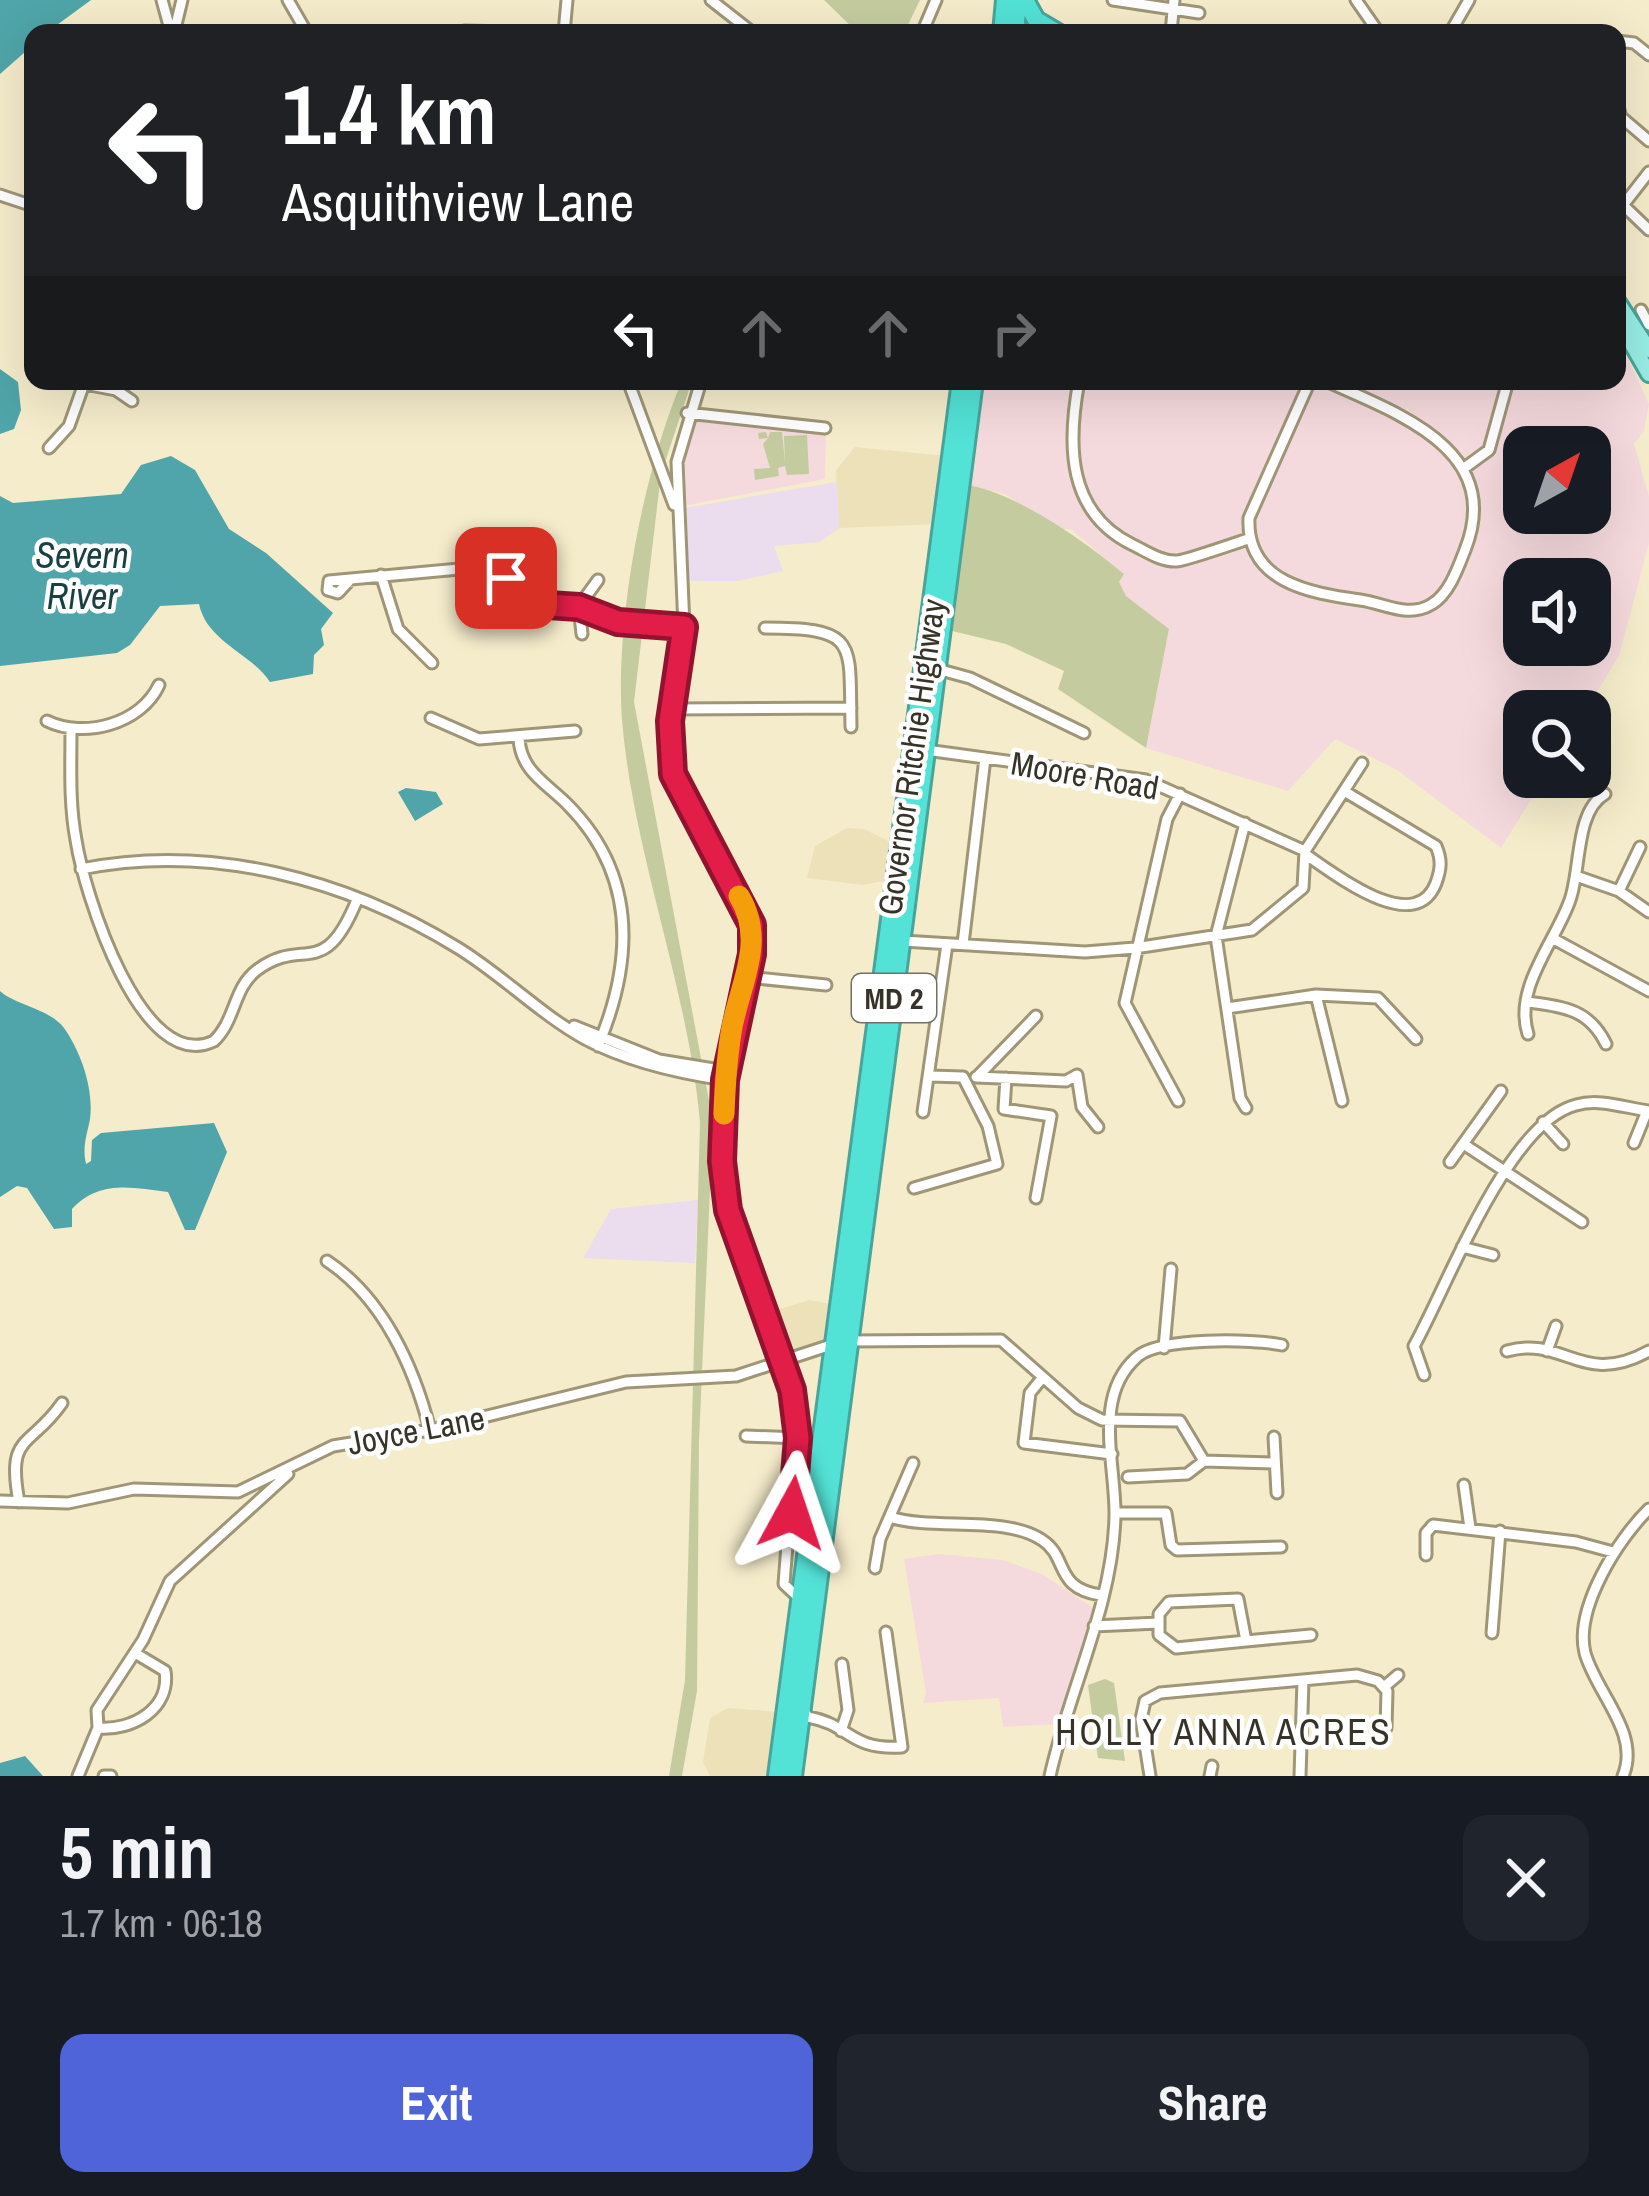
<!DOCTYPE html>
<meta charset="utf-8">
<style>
body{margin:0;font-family:"Archivo Narrow",sans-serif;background:#20242c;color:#f1f3f6;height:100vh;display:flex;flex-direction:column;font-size:45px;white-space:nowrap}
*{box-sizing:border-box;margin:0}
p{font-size:39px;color:#9ea1a6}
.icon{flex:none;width:66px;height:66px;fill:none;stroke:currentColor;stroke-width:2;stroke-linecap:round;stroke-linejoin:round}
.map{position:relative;height:1776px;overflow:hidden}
.side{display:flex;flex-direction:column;background:#171b24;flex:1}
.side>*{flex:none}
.banner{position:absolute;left:24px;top:24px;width:1602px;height:366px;border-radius:24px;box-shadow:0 12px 48px #0002;background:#202124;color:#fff;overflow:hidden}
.needle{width:78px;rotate:40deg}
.tools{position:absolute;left:1503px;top:426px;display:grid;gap:24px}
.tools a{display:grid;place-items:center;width:108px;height:108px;border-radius:24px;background:#171b24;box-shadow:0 12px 48px #0002;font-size:60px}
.pin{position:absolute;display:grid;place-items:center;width:102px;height:102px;color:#fff;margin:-51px;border-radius:24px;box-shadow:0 6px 18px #0006}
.me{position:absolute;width:132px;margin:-66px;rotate:5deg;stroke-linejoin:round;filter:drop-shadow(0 0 9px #0008)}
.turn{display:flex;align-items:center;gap:42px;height:252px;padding:0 60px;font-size:54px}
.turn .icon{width:156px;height:156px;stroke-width:2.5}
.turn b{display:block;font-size:84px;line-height:102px}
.lanes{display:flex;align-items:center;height:114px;padding:0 60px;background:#0003;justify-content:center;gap:60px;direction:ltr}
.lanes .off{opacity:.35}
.round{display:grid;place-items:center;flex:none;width:126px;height:126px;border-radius:24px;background:#20242c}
.headline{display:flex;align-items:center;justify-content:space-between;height:204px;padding:0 60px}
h1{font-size:72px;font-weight:700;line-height:90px}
.button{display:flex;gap:24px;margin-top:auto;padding:24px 60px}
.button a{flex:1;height:138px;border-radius:24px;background:#4f64d9;color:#fff;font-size:48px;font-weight:700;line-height:138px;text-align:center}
.button a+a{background:#20242c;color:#f1f3f6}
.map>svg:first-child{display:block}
</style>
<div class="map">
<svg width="1649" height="1776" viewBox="0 0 1649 1776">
<rect width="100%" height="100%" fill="#f5eccb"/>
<path fill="#ede1b9" d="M855,447l91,9 -7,68 -100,4 -3,-58z
M847,828l17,1 30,15 -5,36 -26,5 -56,-7 8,-32z
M809,1300l26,5 -4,35 -48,14 -15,-41z
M728,1708l51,4 -9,64h-60l-7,-14 7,-44z"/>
<path fill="#ebdcee" d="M837,482l2,46 -19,14 -46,4 9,25 -46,10h-48l-4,-73z
M698,1200l-3,63 -112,-5 28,-49z"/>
<path fill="#f5dadd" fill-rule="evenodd" d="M1617,335l32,69 -5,27 -10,13 15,52v47l-30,113 -34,55h-61v66h21l-44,71 -104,-78 -62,-31 -47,52 -142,-43 23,-119 -44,-33 -6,-15 4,-7 -51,-44 -20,-3 -47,-33 -38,-9 14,-104h636zM1524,447h66v66h-66zM1524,579h66v66h-66z
M687,413l139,19 -1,47 -147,28z
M939,1554l63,6 40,14 56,37 -37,113 -58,3 -4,-29 -76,5 3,-10 -22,-134z"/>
<path fill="#c4cc9f" d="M824,0h96l-16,33h-53l3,-4z
M682,381h10l-31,93 -27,228 79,420 -14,319 -2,250 -15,85h-13l16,-96 15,-558c-12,-135 -67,-269 -78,-402 -7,-99 21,-249 60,-339z
M766,432l2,6 2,-6h12l3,30 -1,-26 23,-1 2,39 -22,1 -2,-9 -7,2 1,8 -24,4 -1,-11 16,-1 -7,-24 5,-6 -9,1 -1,-6z
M967,485c48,7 119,57 157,89l-5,8 7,14 43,33 -23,119 -88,-59 6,-18 -58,-27 -58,-14z
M1105,1679l9,4 11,78 -27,-3 -1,-6 -9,-67z"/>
<path fill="#4fa5a9" d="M0,0h91l-45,33h-13v12l-33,29z
M0,369l18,13 3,28 -7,19 -14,5z
M171,456l24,14 34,59 37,24 67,60 -12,16 3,16 -10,10 -1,19 -43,8c-19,-29 -63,-40 -71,-78l-39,2 -30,39 -13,8 -117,13v-170l13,7 108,-9 20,-29z
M1516,465l8,6v18l-9,10 -10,-1 2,-30z
M406,788l30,4 7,12 -28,17 -17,-29z
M0,991c15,14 50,18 64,37 17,24 30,61 26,91 -3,16 -8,27 -4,45l5,-3 1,-21 9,-7 113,-10 13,29 -32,78h-10l-17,-38c-37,-5 -69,-12 -96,17v18l-18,2 -27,-41 -10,-2 -17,11z
M25,1756l18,20h-43v-13z"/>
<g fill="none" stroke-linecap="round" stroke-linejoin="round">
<defs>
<path id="minor" d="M162,0l9,33
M288,0l19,33
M711,0l42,33
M1113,0l86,13
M1356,0l23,33
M464,31l100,2
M174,33l8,-33
M564,33l3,-33
M922,33l14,-33
M1171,33l3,-33
M1450,33l19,-33
M1617,41l17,2 15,12
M1617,103l4,14 28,24
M0,195l33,11
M1623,205l26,25
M1617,213l32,-41
M1641,310l8,15
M628,381l46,124
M701,381l-24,81 7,165 -14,94 1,42 10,33 71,129 -1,29 -23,102 -6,123 75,236 -13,169 15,14
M1079,381c-12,64 -12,132 54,164 13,6 28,17 44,16 7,0 59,-18 71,-22
M1310,381l-61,137c-3,65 62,75 111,82 24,3 48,19 72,4 17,-10 26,-36 33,-54 40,-101 -69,-137 -139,-169
M85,384l31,6 16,11
M687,413l138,15
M49,448l20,-22 16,-45
M1463,469l26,-19 19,-69
M381,575l17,54 34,34
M350,580l-12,13 -10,-3 1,-9 152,-14 22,7 30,30 46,2 39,17 66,4
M765,628c95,0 84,14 86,99
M582,634l-3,-28 19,-26
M937,669l33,9 114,55
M671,709l180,-1
M431,718l48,21 96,-8
M47,721c37,18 94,3 112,-36
M71,728c0,38 -2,75 5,112 8,52 65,236 138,201 22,-21 19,-53 43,-71 47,-35 66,13 100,-70
M519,739c2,32 27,44 48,65 70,70 67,156 31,242
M926,750l220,30 159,71
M1245,823l-29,113 24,162 6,10
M1305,854c28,19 110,84 131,29 5,-14 6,-23 0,-37l-92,-55
M81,869c130,-26 265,10 377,79 44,27 82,66 127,91 43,23 92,34 140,41
M1576,876l43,15 30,21
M1619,891l21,-44
M1552,938l97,53
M903,941l182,11 50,-4 117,-18 51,-42 2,-37 57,-88
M963,944l22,-186
M746,977l80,8
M1316,995l26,106
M1528,1002c36,5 61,7 78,42
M1227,1008l89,-13 62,3 38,41
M574,1026l85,34 67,11
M1528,1034c-15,-46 28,-93 42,-134 11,-30 5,-89 35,-106
M976,1077l90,4 11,-6 5,32 16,20
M977,1077l59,-61
M1006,1078l-2,31 47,7 -15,82
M1178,1101l-53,-98 42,-184 13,-25
M923,1112l24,-168
M1543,1122l20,22
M1634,1143l13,-32
M1465,1145l117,77
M1450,1162l51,-71
M914,1188l83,-24 -9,-38 -25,-49 -33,-1
M1462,1247l31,8
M327,1261c56,37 87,106 103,169
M848,1341l153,-1 77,68 24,12 78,1 24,40 71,2
M1164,1348l7,-79
M1507,1351c57,-16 75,37 142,0
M1547,1351l9,-25
M1424,1375l-10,-29c33,-59 94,-224 162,-241 24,-7 49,3 73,6
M1043,1377l-13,16 -6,50 88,11
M746,1436l52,2
M1274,1437l3,56
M1128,1477l59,-3 17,-13
M1464,1485l6,43
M0,1501l68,2 66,-14 104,3 95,-46 97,-16 196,-48 110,-6 98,-32
M19,1502c-13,-69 11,-53 43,-99
M1115,1513h51l5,32 6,5 104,-3
M890,1517c43,14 115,-2 152,23 27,17 11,48 59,55
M1426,1555v-22l7,-8 143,17 37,10
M875,1568l5,-29 33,-76
M1238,1599l8,42 -70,7 -17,-13v-21l10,-12z
M1094,1626l64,-3
M1492,1633l8,-102
M1246,1641l65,-6
M1384,1687l14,-12
M802,1708l6,9c44,8 40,33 94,30l-16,-115
M98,1728c34,3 73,-19 67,-57l-30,-18
M841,1731l7,-21 -6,-46
M78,1776l20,-48 -1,-18 46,-70 27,-59 118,-107
M104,1776h7
M1050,1776c19,-86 63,-171 65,-260 1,-51 -23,-120 22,-159 22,-20 116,-18 145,-12
M1150,1776l-9,-57 4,-18 15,-8 197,-18 21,6 9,10 -1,37
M1210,1776l2,-10
M1300,1776l3,-96
M1623,1776c18,-43 -27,-83 -38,-123 -11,-45 34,-115 64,-144"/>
<path id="major" d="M1007,29l38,4
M1617,301l32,49
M1617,318l32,56"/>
<path id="highway" d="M1025,0l11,20 22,13
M1002,33l3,-33
M1015,33l3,-33
M777,1776l184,-1395
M793,1776l181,-1395"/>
</defs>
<use href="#minor" stroke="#9f9678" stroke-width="15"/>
<use href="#major" stroke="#49a599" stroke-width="20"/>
<use href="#highway" stroke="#49a599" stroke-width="22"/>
<use href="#minor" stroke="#fff" stroke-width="9"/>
<use href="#major" stroke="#98eee6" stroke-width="14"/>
<use href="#highway" stroke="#53e2d6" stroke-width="16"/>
</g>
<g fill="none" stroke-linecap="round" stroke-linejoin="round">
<defs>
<path id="route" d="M506,578l26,26 47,3 39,15 66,5 -14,94 3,53 79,151v29l-27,126 -3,81 6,49 64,180 6,48 -6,75"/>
</defs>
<use href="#route" stroke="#92132f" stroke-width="30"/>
<use href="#route" stroke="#e11d48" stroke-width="21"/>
<path stroke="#f59e0b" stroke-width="21" d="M724,1114c1,-30 3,-58 8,-87 9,-45 34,-87 7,-131"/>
</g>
<g text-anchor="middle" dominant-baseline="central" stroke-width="9" stroke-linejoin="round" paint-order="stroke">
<rect fill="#fff" stroke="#737068" stroke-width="3" x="852" y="974" width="84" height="48" rx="9"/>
<g font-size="30" font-weight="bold" fill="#373327">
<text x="894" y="998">MD 2</text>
</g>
<g font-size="33" fill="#373327" stroke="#fff">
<text transform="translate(911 757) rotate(-82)">Governor Ritchie Highway</text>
<text transform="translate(1085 775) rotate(10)">Moore Road</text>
<text transform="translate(416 1430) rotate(-11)">Joyce Lane</text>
</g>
<g font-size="36" font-style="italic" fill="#194143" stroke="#fff">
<text x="82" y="555">Severn<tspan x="82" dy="41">River</tspan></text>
</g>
<g font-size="36" letter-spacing="3" fill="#373327" stroke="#fff">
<text x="1224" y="1732">HOLLY ANNA ACRES</text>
</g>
</g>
</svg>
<div class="tools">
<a><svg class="needle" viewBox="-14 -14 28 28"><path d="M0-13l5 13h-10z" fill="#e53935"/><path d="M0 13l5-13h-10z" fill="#9ea1a6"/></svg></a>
<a><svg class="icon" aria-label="sound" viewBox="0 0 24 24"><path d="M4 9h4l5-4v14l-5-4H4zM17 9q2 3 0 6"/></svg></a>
<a><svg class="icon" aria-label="search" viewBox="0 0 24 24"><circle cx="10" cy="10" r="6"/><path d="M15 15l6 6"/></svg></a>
</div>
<div class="pin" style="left:506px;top:578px;background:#d93025"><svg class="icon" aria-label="arrive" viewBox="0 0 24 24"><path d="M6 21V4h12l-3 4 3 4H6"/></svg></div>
<svg class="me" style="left:792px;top:1513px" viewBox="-20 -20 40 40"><path d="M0-17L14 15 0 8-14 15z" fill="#e11d48" stroke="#fff" stroke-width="4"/></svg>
<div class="banner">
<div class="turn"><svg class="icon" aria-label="left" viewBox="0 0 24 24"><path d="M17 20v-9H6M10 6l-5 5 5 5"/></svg><div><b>1.4 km</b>Asquithview Lane</div></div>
<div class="lanes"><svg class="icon" aria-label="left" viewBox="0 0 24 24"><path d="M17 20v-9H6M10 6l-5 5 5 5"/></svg><svg class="icon off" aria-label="ahead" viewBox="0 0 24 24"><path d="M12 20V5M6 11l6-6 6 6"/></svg><svg class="icon off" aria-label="ahead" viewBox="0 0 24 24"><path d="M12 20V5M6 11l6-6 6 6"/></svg><svg class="icon off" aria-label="right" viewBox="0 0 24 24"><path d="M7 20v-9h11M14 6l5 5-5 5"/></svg></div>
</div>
</div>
<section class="side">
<div class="headline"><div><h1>5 min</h1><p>1.7 km · 06:18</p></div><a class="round"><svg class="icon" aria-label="close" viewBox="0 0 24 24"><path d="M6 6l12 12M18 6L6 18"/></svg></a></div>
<div class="button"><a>Exit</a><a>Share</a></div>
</section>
